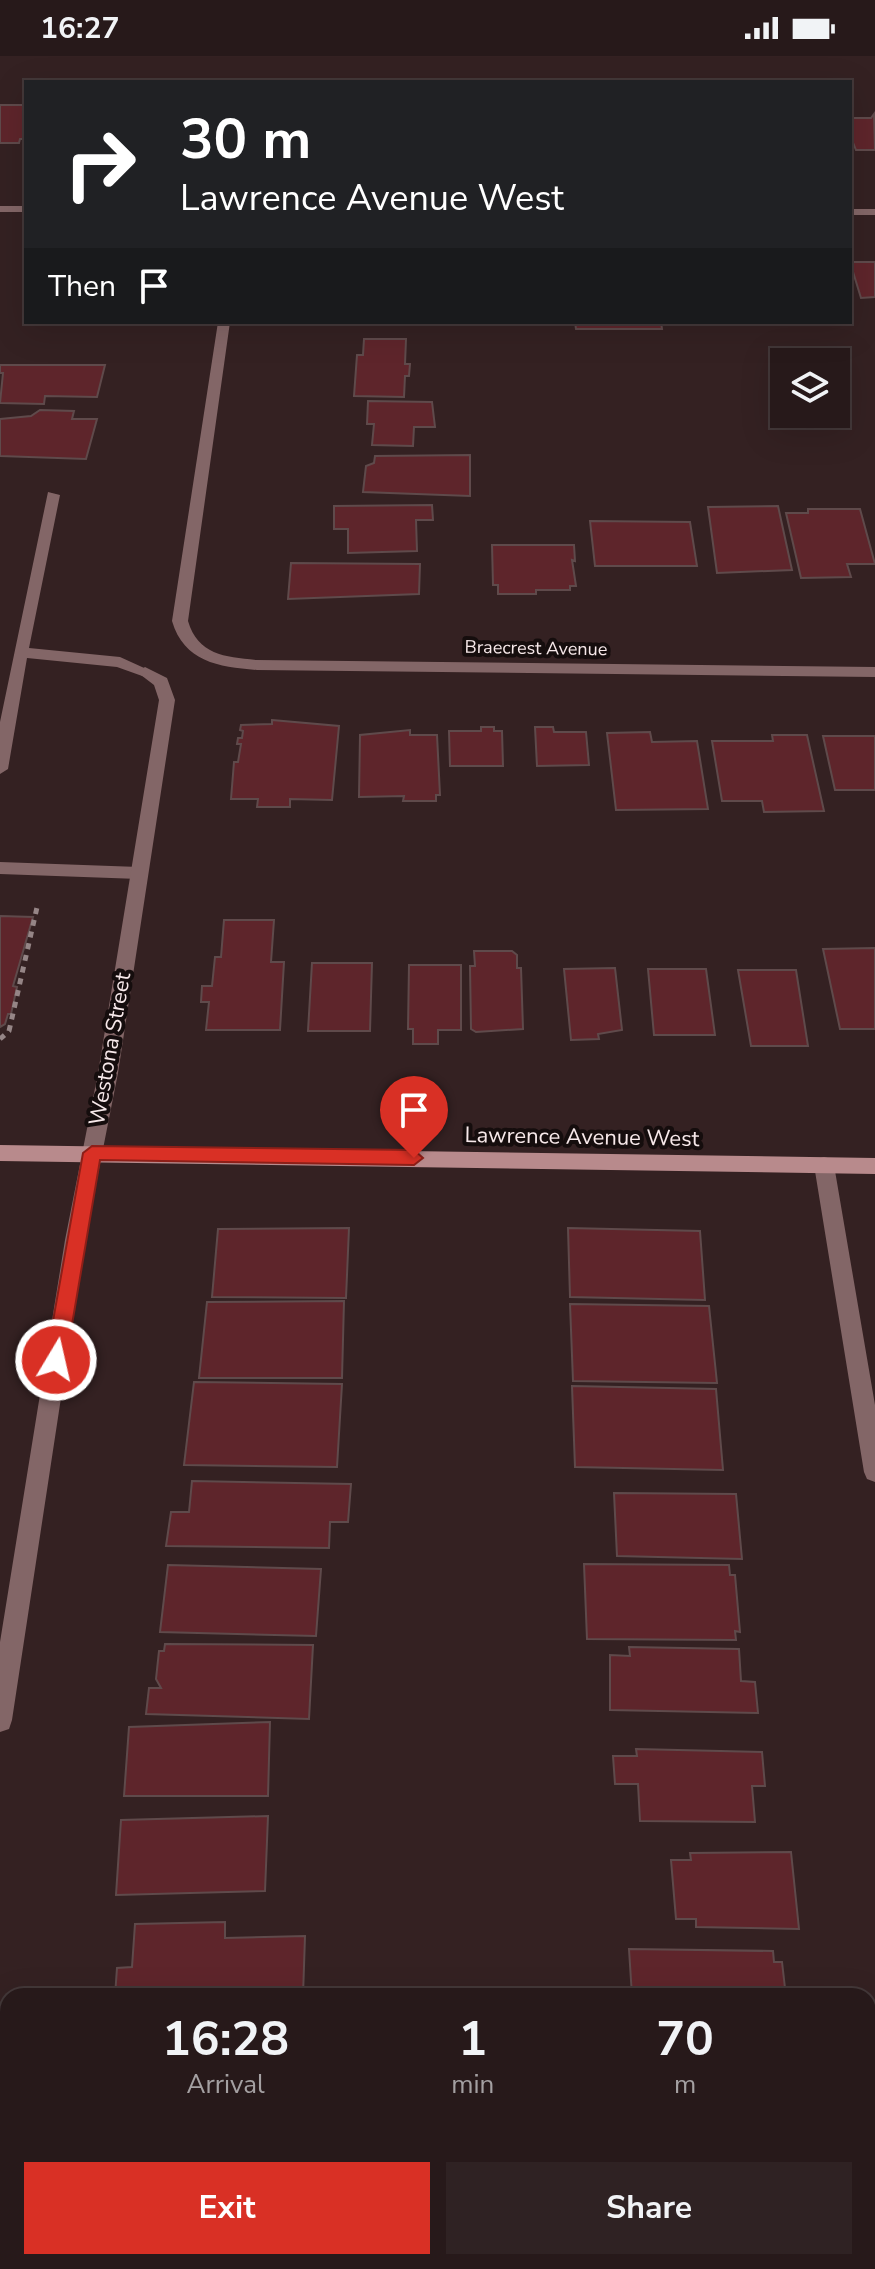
<!DOCTYPE html>
<style>
body{margin:0;font-family:"Nunito Sans",sans-serif;background:#2f2223;color:#f1f3f6;height:100vh;display:flex;flex-direction:column;font-size:30px;white-space:nowrap}
*{box-sizing:border-box;margin:0}
p{font-size:26px;color:#a4a0a2}
.icon{flex:none;width:44px;height:44px;fill:none;stroke:currentColor;stroke-width:2;stroke-linecap:round;stroke-linejoin:round}
.map{position:relative;flex:1;overflow:hidden}
.panel{position:absolute;left:0px;top:1932px;width:876px;height:282px;display:flex;flex-direction:column;background:#27191a;border-radius:24px 24px 0 0;box-shadow:0 8px 32px #0002,0 0 0 2px #433839}
.panel>*{flex:none}
.banner{position:absolute;left:24px;top:24px;width:828px;height:244px;border-radius:0px;box-shadow:0 8px 32px #0002,0 0 0 2px #433839;background:#202124;color:#fff;overflow:hidden}
.controls{position:absolute;left:770px;top:292px;display:grid;gap:16px}
.controls a{display:grid;place-items:center;width:80px;height:80px;border-radius:0px;background:#27191a;box-shadow:0 8px 32px #0002,0 0 0 2px #433839;font-size:40px}
.pin{position:absolute;display:grid;place-items:center;width:68px;height:68px;color:#fff;margin:-82px -34px;border-radius:50% 50% 50% 0;rotate:-45deg;box-shadow:0 0 8px #0007}
.pin .icon{rotate:45deg}
.me{position:absolute;width:88px;margin:-44px;rotate:9deg;stroke-linejoin:round;filter:drop-shadow(0 0 6px #0008)}
.turn{display:flex;align-items:center;gap:28px;height:168px;padding:0 24px;font-size:36px}
.turn .icon{width:104px;height:104px;stroke-width:2.5}
.turn b{display:block;font-size:56px;line-height:68px}
.then{display:flex;align-items:center;height:76px;padding:0 24px;background:#0003;gap:16px;font-size:30px}
.eta{display:flex;justify-content:space-evenly;align-items:center;height:136px;text-align:center}
.eta b{font-size:48px;font-weight:700;line-height:56px}
.action{display:flex;gap:16px;margin-top:auto;padding:16px 24px}
.action a{flex:1;height:92px;border-radius:0px;background:#d93025;color:#fff;font-size:32px;font-weight:700;line-height:92px;text-align:center}
.action a+a{background:#2f2223;color:#f1f3f6}
.status{display:flex;justify-content:space-between;align-items:center;height:56px;padding:0 40px;background:#27191a;direction:ltr}
.status svg{height:22px;fill:currentColor}
.map>svg:first-child{display:block}
</style>
<div class="status"><b>16:27</b><svg viewBox="0 0 49 12"><path d="M0 12V9h3v3zM5 12V6h3v6zM10 12V3h3v9zM15 12V0h3v12zM26 1h20v11H26zM47 4h2v5h-2z"/></svg></div>
<div class="map">
<svg width="875" height="2213" viewBox="0 0 875 2213">
<rect width="100%" height="100%" fill="#342122"/>
<path fill="#5e252b" stroke="#5f4a4b" stroke-width="2" d="M0,49h26v34h-6l-1,4h-19z
M874,58l1,36h-19l-6,-15v-17h21z
M850,206h25v35l-14,1z
M575,266h86l1,7h-86z
M364,283h42l-1,25h5l-1,12h-4l-1,21 -50,-1 3,-41h6z
M0,309h105l-8,32 -52,-1 -1,8 -44,-1 3,-30h-3z
M368,345l64,1 3,25h-21l-1,19 -41,-1 2,-21h-7z
M40,354l34,1 -2,8h25l-11,40 -86,-3v-37l31,-3z
M470,399v41l-107,-4 3,-26 8,-3 1,-7z
M432,449l1,15h-17l1,31 -69,2v-24h-14v-23z
M778,450l14,64 -75,3 -9,-66z
M808,453h52l15,55h-28l4,13 -50,1 -15,-65h22z
M590,465l100,1 7,44h-102z
M492,489h82l1,16 -3,-1 4,26h-6v4h-34v4h-38v-9h-5z
M291,507l129,1 -1,30 -131,5z
M272,664l67,6 -7,74 -42,-1v8h-33l1,-8h-27l3,-37h4l3,-18h-4l1,-6h4l1,-7 -3,-1 1,-5 31,-1z
M481,671h13v4h8l1,35h-53l-1,-35h32z
M535,671h18l1,5h32l3,33 -52,1z
M410,674v5h27l3,60h-4v6h-33l1,-5 -45,1 1,-62z
M650,676l2,10 45,-1 11,68 -92,1 -9,-77z
M772,679h35l17,76 -60,1 -2,-11h-40l-10,-60h61z
M823,680h52v54h-40z
M0,860l33,1 -20,69 4,1 -6,27h-3l-3,10 -5,3z
M224,864h50l-3,42h13l-4,68h-74l3,-28h-8l1,-16h10l3,-29h6z
M875,892v81h-35l-17,-80z
M474,895h38l5,4v13h4l2,61 -47,3 -5,-3 -1,-63h5z
M312,907h60l-2,68h-62z
M409,909h52v65h-23v14h-25v-15h-5z
M615,912l7,62 -24,4 1,5 -28,1 -7,-71z
M648,913h58l9,66h-61z
M738,914h58l12,76h-57z
M349,1172l-3,70 -134,-1 6,-68z
M568,1172l132,3 5,69 -135,-3z
M344,1245l-2,77h-143l8,-76z
M570,1248l139,2 8,77 -144,-2z
M194,1326l148,2 -5,83 -153,-2z
M572,1330l144,3 7,81 -148,-3z
M192,1425l159,3 -3,38h-18l-1,26 -163,-2 5,-34h18z
M614,1437l122,1 6,65 -125,-3z
M584,1508l145,1 1,10h5l5,57 -5,-1 1,9 -149,-1z
M168,1509l153,4 -5,67 -156,-4z
M165,1588l148,1 -4,74 -163,-5 3,-26h12l-5,-9 3,-28h5z
M629,1591l110,2 2,32 14,1 3,31 -148,-3v-55l20,1z
M270,1666l-2,74h-144l5,-69z
M636,1693l126,3 3,34h-13l3,36 -115,-1 -2,-37h-23l-2,-28h24z
M268,1760l-3,75 -149,4 5,-75z
M791,1796l8,77 -103,-2v-8h-20l-5,-59h20l-1,-7z
M225,1866v16l80,-2 -2,60h-188l2,-28 15,-1 3,-43z
M629,1893l144,2 1,11h8l3,26 -11,1 1,7h-143z
M636,2206h181l1,7 -182,-2z"/>
<g fill="none" stroke-linecap="round" stroke-linejoin="round">
<path stroke="#958586" stroke-width="5" stroke-dasharray="6 6" stroke-linecap="butt" d="M0,983l9,-8 29,-128"/>
<path fill="#836667" fill-rule="evenodd" d="M48,436l12,3 -31,153 91,9 33,15 -8,5 -28,-10 -90,-9 -19,111 -8,5v-52z
M0,806l139,5 9,6 -9,6 -139,-5z"/>
<path fill="#836667" fill-rule="evenodd" d="M0,150h26v6h-26z
M850,153h25v6h-25z
M218,266h12l-42,299c10,34 37,36 69,39l618,7v10l-618,-7c-38,-3 -73,-8 -85,-49z
M145,611l22,11 8,22 -57,373 -33,167 -73,480 -3,9 -9,3v-90l65,-402 33,-167 61,-373 -5,-15 -17,-13z
M824,1101l7,2 3,6 41,240v77l-8,-3 -3,-7 -50,-307 3,-6z"/>
<path fill="#b88a8c" fill-rule="evenodd" d="M0,1089l875,13v16l-875,-13z"/>
</g>
<path fill="#d93025" stroke="#8d1f18" stroke-width="2" d="M92,1090l322,4 9,8 -9,7 -314,-5 -34,200 -10,9 -10,-9 37,-207z"/>
<g text-anchor="middle" dominant-baseline="central" stroke-width="8" stroke-linejoin="round" paint-order="stroke">
<g font-size="18" fill="#f7e9ea" stroke="#150d0d">
<text transform="translate(536 592) rotate(1)">Braecrest Avenue</text>
</g>
<g font-size="22" fill="#f7e9ea" stroke="#150d0d">
<text transform="translate(110 993) rotate(-80)">Westona Street</text>
<text transform="translate(582 1081) rotate(1)">Lawrence Avenue West</text>
</g>
</g>
</svg>
<div class="controls">
<a><svg class="icon" aria-label="layers" viewBox="0 0 24 24"><path d="M12 4l9 5-9 5-9-5zM3 14l9 5 9-5"/></svg></a>
</div>
<div class="pin" style="left:414px;top:1102px;background:#d93025"><svg class="icon" aria-label="arrive" viewBox="0 0 24 24"><path d="M6 21V4h12l-3 4 3 4H6"/></svg></div>
<svg class="me" style="left:56px;top:1304px" viewBox="-20 -20 40 40"><circle r="17" fill="#d93025" stroke="#fff" stroke-width="3"/><path d="M0-11L8 9 0 5-8 9z" fill="#fff"/></svg>
<div class="banner">
<div class="turn"><svg class="icon" aria-label="right" viewBox="0 0 24 24"><path d="M7 20v-9h11M14 6l5 5-5 5"/></svg><div><b>30 m</b>Lawrence Avenue West</div></div>
<div class="then">Then<svg class="icon" aria-label="arrive" viewBox="0 0 24 24"><path d="M6 21V4h12l-3 4 3 4H6"/></svg></div>
</div>
<section class="panel">
<div class="eta">
<div><b>16:28</b><p>Arrival</p></div>
<div><b>1</b><p>min</p></div>
<div><b>70</b><p>m</p></div>
</div>
<div class="action"><a>Exit</a><a>Share</a></div>
</section>
</div>
